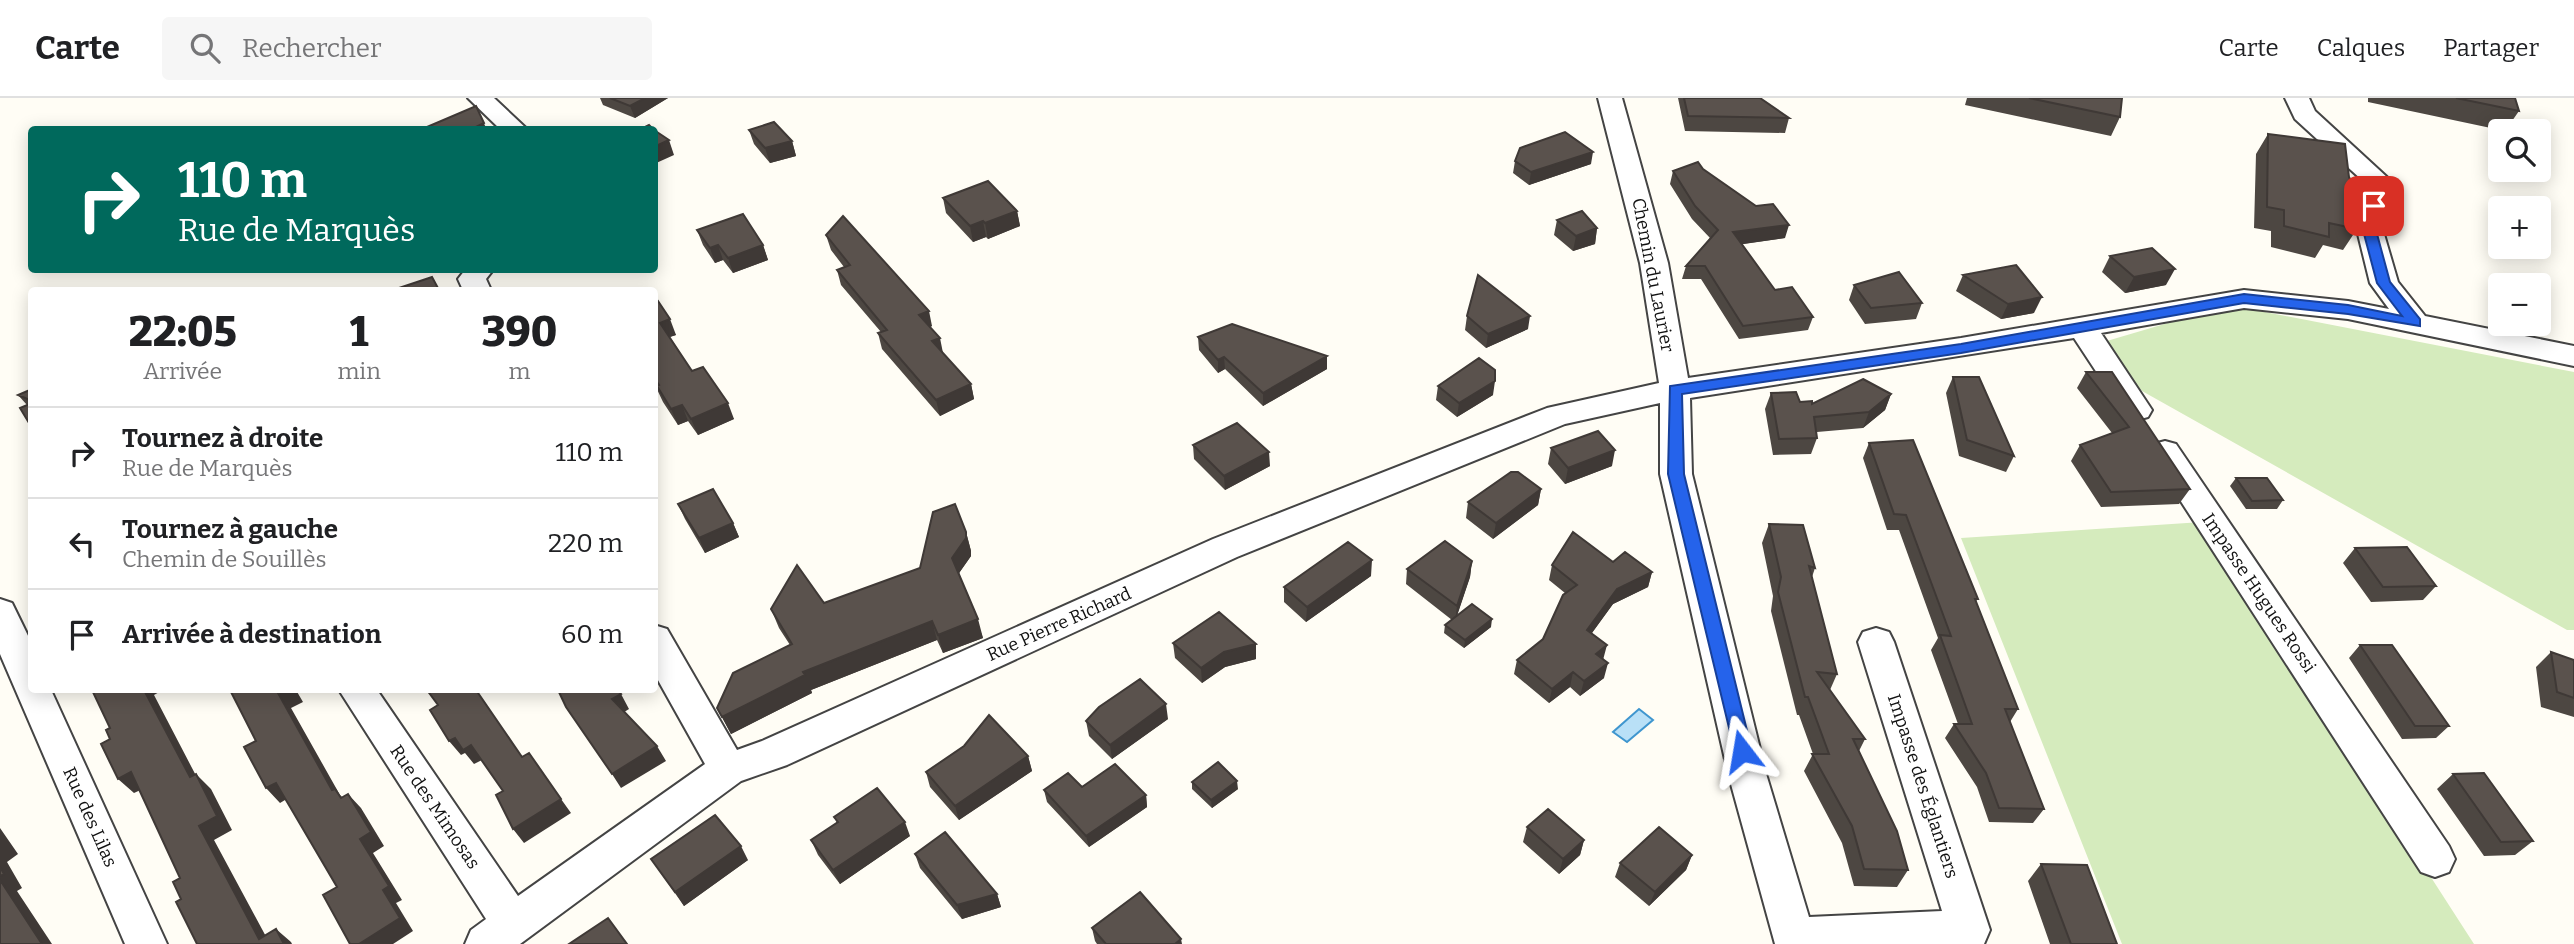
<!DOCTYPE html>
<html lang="fr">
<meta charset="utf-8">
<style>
body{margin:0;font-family:Bitter,serif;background:#f6f6f6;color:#202124;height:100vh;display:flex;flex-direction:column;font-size:26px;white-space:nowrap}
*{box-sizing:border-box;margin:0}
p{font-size:23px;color:#757577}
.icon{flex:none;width:38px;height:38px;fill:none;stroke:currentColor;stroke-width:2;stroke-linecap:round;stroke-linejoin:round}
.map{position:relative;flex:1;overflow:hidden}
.side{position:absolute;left:28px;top:189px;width:630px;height:406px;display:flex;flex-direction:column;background:#fff;border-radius:7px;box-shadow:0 4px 18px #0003}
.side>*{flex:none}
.guide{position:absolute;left:28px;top:28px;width:630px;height:147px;border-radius:7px;box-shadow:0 4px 18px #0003;background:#00695c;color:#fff;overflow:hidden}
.tools{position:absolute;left:2488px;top:21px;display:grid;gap:14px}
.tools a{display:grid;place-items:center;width:63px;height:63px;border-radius:7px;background:#fff;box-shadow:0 4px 18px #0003;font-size:35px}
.pin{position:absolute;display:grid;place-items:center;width:60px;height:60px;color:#fff;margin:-30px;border-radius:14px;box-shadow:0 4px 10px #0006}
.me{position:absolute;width:77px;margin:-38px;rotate:346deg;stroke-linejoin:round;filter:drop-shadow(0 0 5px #0008)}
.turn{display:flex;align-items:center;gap:24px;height:147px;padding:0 35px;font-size:32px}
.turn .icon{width:91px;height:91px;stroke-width:2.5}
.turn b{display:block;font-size:49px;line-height:60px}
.eta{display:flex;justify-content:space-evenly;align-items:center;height:119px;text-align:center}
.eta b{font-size:42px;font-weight:800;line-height:49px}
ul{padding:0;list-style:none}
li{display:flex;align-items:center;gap:21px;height:91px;padding:0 35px;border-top:2px solid #e0e0e0}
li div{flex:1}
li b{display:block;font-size:26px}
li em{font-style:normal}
header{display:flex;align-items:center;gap:42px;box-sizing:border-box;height:98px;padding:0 35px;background:#fff;border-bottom:2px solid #e0e0e0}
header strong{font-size:33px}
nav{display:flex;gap:38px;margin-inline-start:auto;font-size:24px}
.search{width:490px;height:63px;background:#f6f6f6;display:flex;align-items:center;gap:18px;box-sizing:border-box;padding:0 24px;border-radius:7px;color:#757577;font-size:26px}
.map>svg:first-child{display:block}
</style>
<header>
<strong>Carte</strong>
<div class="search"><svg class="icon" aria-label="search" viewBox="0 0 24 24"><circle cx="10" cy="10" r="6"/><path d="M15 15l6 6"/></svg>Rechercher</div>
<nav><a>Carte</a><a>Calques</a><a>Partager</a></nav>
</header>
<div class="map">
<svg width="2574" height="846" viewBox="0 0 2574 846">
<rect width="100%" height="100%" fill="#fffdf5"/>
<path fill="#d5ebbd" d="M2229,207l345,67v258h-7l-425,-239 -42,-48z
M2202,424l272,422h-352l-161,-406z"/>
<path fill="#b9e0f7" stroke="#3f96cf" stroke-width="2" d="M1639,611l14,11 -26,22 -14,-10z"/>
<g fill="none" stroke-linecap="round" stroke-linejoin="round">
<defs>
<path id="minor" d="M468,0h26l34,32h-27z
M1598,0h24l46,165 20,115 273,-40 283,-48 104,11 41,8 -19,-26 -12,-49 5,-53 -68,-62 -10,-21h24l6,13 74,68 -5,55 14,48 27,34 149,30v20l-226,-47 -104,-11 -143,25 51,77 -4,7 -11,3 -11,-3 -52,-79 -384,60 2,76 75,303 42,140 133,-6 -84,-269 5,-10 13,-4 13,4 5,10 96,288 -6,14h-209l-46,-167 -69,-303v-71l-95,21 -328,133 -450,208 -46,16 -221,163h-55l6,-14 15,-11 -147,-229h38l141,206 187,-132 -51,-91v-48l13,4 70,121 25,-9 451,-202 334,-131 112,-25 -19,-120z
M465,172h28l-7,9 5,11h-28l-5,-11z
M2165,343l11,3 273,402 6,13 -6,13 -14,5 -14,-5 -272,-420 5,-8z
M0,501l12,4 20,41v46h19l116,254h-42l-125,-290z"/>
</defs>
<use href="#minor" stroke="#444" stroke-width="4"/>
<use href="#minor" fill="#fff" fill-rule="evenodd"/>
</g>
<path fill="#4d4742" d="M600,0h68l-33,20 -32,-13z
M1678,0h82l29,20 -4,15 -100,-2z
M1967,0h155l-2,19 -9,19 -146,-31z
M2368,0h147l4,13 -14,20 -137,-29z
M749,32l43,11 4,15 -26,7 -16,-19z
M2268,36l81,43 8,52 -14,21 -20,-5 -8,13 -44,-11v-16l-17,-3 2,-74z
M1515,63l76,3 -62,21 -16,-12z
M1703,71l82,69 -43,6 33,46 38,27 -5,13 -69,9 -38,-60h-19l4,-13 24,-28 -18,-19 -22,-35 3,-13z
M943,100l74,13 3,15 -32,13 -2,-2 -13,5 -27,-29z
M1557,122l40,8 -2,16 -22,7 -19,-16z
M697,132l66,15 5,15 -35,13 -10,-13 -8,3 -12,-18z
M826,137l106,91 -2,1 13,26 28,31 3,15 -34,17 -58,-67 -4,-16 3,-1 -40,-47 -4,-15 7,-3 -13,-17z
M2110,158l56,29 -41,8 -23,-21z
M1963,177l71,38 -33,6 -45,-28z
M1854,187l68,18 -6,16 -51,5 -16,-24z
M654,204l22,33 -6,2 22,34 42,48 -36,16 -10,-14 -10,4 -15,-23 -9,-19z
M1467,218l61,13 -42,19 -21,-18z
M1198,239l129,19v13l-64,37 -38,-37 -7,4 -19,-23z
M2086,274l104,117 -11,15 -78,3 -30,-46 9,-16 32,-12 -35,-45z
M1953,279l61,79 -8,16 -47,-16 -13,-63z
M1438,288l55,9 -36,22 -21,-17z
M32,291v39l-5,-23 -9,-10z
M1771,295l41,11 79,-10 -6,16 -22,18 -46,4v6l-6,16 -38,1 -8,-46z
M1869,345l109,156 -2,2 42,108 -8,13 34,87 -11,14 -44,-1 -12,-35 -32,-49 9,-14h4l-27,-74 7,-12 -39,-108h-12l-24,-72z
M1193,347l77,21 -45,24 -31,-31z
M1551,350l61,18 -47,18 -17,-20z
M2236,380l47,22 -6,9h-31l-16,-23z
M1541,391l-3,16 -45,34 -27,-21 2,-16z
M678,406l55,19 6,14 -34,16 -20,-34z
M1769,426l46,44 -3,9 25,97 -7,16 35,49 -6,12 49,119 -11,17 -43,-1 -12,-43 -38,-72 9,-17 -14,-39h-2l-26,-104 2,-15 -11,-53z
M966,434l5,19v5l-12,17 24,65 -40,15 -6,-13 -126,50 1,3 -81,41 -14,-26 73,-63 -11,-17 -8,-19 53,-6 96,-35z
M2355,450l81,38 -13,14 -52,2 -28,-39z
M1472,463l-2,16 -13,38 34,12 -27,21 -20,-15 1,-8 7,-5 -46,-36 1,-15z
M1613,464l39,10 -4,15 -35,17 -21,29 12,27v18l-24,18 -10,-9 -21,16 -35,-29 3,-14 26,-21 22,-46 -16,-13 3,-15z
M1371,478l-65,46 -22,-20v-15z
M1173,545l83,16 -31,8 -23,16 -27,-25z
M2360,547l89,81 -13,12 -34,1 -53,-81z
M2551,554l23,8v57l-33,-10 -5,-40z
M1168,621l-56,40 -23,-23 -3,-15z
M1028,658l4,15 -73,49 -29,-33 -4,-15z
M2453,676l80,67 -18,14 -31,1 -47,-67z
M1192,684l46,7 -26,19 -20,-19z
M1082,689l64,8 1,12 -58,40 -42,-45 -3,-12z
M834,719l76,19 -70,48 -22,-29 -7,-15 26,-17z
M1527,729l57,13 -4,15 -21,19 -36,-32z
M915,756l82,40 4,13 -39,12 -42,-51z
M1692,757l-6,15 -37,36 -34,-29 5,-14z
M651,761l97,1 -64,46z
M2041,766l76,80h-67l-22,-63z
M1092,830l90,16h-85l-2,-3z"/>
<path fill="#3f3936" d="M645,0h23l-33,20 -5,-12z
M476,8l11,24h-17z
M669,42l5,15 -20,9v-17z
M792,43l4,15 -26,7 -5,-15z
M1593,54l-2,12 -62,21 2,-13z
M1017,113l3,15 -32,13 -3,-16z
M983,123l3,16 -13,5 -3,-16z
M1789,127l-4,13 -55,8 3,-14z
M1597,130l-2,16 -22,7 3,-15z
M718,147l5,15 -8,3 -5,-15z
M763,147l5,15 -35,13 -5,-15z
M2175,171l-9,16 -41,8 9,-16z
M2042,199l-8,16 -33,6 7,-15z
M929,213l3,15 -9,4 -4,-15z
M1530,218l-2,13 -42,19 2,-14z
M670,221l6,16 -10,3 -6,-15z
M940,240l3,15 -11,-12z
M1327,258v13l-64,37v-13z
M1224,259l1,12 -7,4v-13z
M1495,283l-2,14 -36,22 2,-14z
M971,286l3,15 -34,17 -4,-16z
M1891,296l-6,16 -22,18 6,-16z
M728,305l6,16 -36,16 -7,-16z
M682,307l6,16 -10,4 -7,-16z
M1615,352l-3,16 -47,18 3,-16z
M1269,354l1,14 -45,24 -1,-14z
M1541,391l-3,16 -45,34 3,-16z
M733,425l6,14 -34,16 -6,-15z
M966,434l5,19v5l-14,20 -5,-18z
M1372,462l-1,16 -65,46 1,-15z
M1472,463l-2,16 -15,45 2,-16z
M1652,474l-4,15 -35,17 -30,41 4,-15 30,-41z
M978,521l5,19 -40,15 -5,-18z
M1492,521l-1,8 -27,21 1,-8z
M932,523l5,19 -126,50 1,3 -81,41 -9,-17 81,-45z
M1256,546v15l-31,8 -23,16 -1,-15 23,-16z
M1607,547l-4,15 -7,-6z
M1608,565l-4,15 -24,18 4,-15z
M1573,574l-3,15 -21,16 3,-14z
M144,592h17v1l-7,4 50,96 -8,-17 15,15 21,41 -18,10 56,104 -11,-5 -60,-113 -9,-49z
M285,592h11l7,12 -12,6 49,87 8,8 6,10 -22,-23 -54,-97z
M621,596l8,15 -8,5 -9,-15z
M1166,606l2,15 -56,40 -2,-14z
M455,640l16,7 11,15 -8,4 -9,-11 -4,2 -12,-14z
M657,648l9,15 -45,27 -9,-14z
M1028,658l4,15 -73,49 -4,-14z
M131,674l16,15 -13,6 -16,-14z
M1237,683l1,8 -26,19 -1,-8z
M276,685l14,14 -10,6 -14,-15z
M348,696l13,14 23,38 -11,7 29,47 -6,3 17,28 -20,13h-34l24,-54 -23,-51z
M1146,697l1,12 -58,40 -3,-11z
M561,701l10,14 -47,30 -11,-14z
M905,724l5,14 -70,48 -7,-14z
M0,730l18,26 -11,8 15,26 -5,3 35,53h-10l-42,-64z
M1584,742l-4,15 -21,19 4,-15z
M741,748l7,14 -64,46 -9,-14z
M1692,757l-6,15 -37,36 6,-14z
M997,796l4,13 -39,12 -5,-14z
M276,831l15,13 1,2h-8z
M1181,841l1,5h-7z"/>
<path fill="#5a524d" stroke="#3f3936" stroke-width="2" d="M610,0h35l-15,8z
M1684,0h76l29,20 -101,-2z
M2029,0h93l-2,19z
M2456,0h59l4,13z
M476,8l8,17 -14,7h-50z
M774,24l18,19 -27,7 -16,-18z
M649,27l5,5h-15z
M654,32l15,10 -15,7z
M1565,34l28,20 -62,20 -16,-11 5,-13z
M2268,36l77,10 4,33 6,14 2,38 -28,-6v14l-45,-11v-16l-17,-3z
M1698,64l5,7 53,37 17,-2 16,21 -56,7 42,58 17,-3 21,30 -70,9 -38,-60h-19l32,-36 -23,-24 -22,-35z
M988,83l29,30 -32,12 -2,-2 -13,5 -27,-28z
M1582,113l15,17 -21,8 -19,-16z
M743,116l20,31 -35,13 -10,-13 -8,3 -13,-18z
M843,118l86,95 -10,4 21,23 -8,3 39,43 -35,16 -58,-67 9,-3 -50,-60 13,-5 -24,-30z
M2152,150l23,21 -41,8 -24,-21z
M2016,167l26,32 -34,7 -45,-29z
M1899,174l23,31 -51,5 -17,-23z
M1478,177l52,41 -42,18 -21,-18z
M432,179l7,13h-46z
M658,203l12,18 -10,4 32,48 11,-4 25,36 -37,16 -9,-14 -11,4 -14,-23 2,-1 -5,-7v-76z
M1232,226l95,32 -64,37 -39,-36 -6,3 -20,-23z
M1479,260l16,12v11l-36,22 -21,-17z
M2086,274h26l78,117 -79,3 -31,-47 49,-18z
M1953,279h26l35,79 -47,-16z
M1863,281l28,15 -22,18 -55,5 3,21 -38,1 -8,-46 25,-1 4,10 12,-1v3z
M32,291v12l-14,-6z
M32,305v25l-12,-20z
M1237,325l32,29 -45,24 -31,-31z
M1598,333l17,19 -47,18 -17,-20z
M1913,342l65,159h-3l43,110h-13l39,100 -45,-1 -13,-35 -32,-49h18l-32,-89 11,1 -45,-121 -12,-1 -25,-71z
M1511,374h7l23,17 -45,34 -28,-21z
M2236,380h31l16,22 -31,1z
M713,391l20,34 -34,15 -21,-34z
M955,406l11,28v6l-14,20 26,61 -40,16 -6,-14 -129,51 2,3 -83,42 -5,-9 16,-35 59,-29 -21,-35 26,-44 27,38 96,-35 13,-56z
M1769,426l34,1 12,43 -6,-2 28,108 -20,-2 48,67h-12l44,92 11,39 -44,-1 -12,-43 -40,-72h17l-21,-57h-3l-27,-105 3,-15z
M1573,434l40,30 12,-10 27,20 -35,17 -30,41 20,15 -11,9 12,9 -24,18 -11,-9 -21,17 -35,-29 26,-21 20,-44 14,-10 -25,-20z
M1445,443l27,20 -15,45 -50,-37z
M1348,444l24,18 -65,47 -23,-20z
M2407,449l29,39 -53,1 -28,-39z
M1472,506l20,15 -27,21 -20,-15z
M1219,514l37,32 -32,8 -23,16 -28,-25z
M2360,547h32l57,81h-34z
M2551,554l23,8v38l-17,-6z
M1140,581l26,25 -56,41 -24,-24 13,-14z
M92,592h52l46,87 6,-3 21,42 -18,10 60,113 17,-10 8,15h-87l-21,-42 5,-3 -8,-17 7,-4 -49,-106 -13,7 -17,-35 9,-5 -4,-9 4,-2z
M230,592h55l-7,3 54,97 3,-1 6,9 7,-4 23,38 -11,7 29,47 -6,4 17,28 -41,26h-9l-27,-49 14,-8 -61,-104 -10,5 -22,-41 12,-6z
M427,592h49l46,67 7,-4 32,46 -48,30 -17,-34 7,-4 -32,-46 -8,5 -8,-12 -6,3 -19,-31 8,-5z
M558,592h59l4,4 -9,5 45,47 -45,28 -46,-67z
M989,617l39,41 -73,50 -29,-34 38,-26z
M1218,664l19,19 -26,19 -19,-18z
M1115,666l31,31 -60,41 -42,-46 24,-17 14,14z
M2484,675l49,68 -32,1 -48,-68z
M877,690l28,34 -72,48 -22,-30 27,-18 -4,-5z
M1548,711l36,31 -21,19 -36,-32z
M715,717l26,31 -66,46 -24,-33z
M1659,729l33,28 -37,37 -35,-29z
M945,734l52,62 -40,11 -42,-51z
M2041,766l46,1 30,79h-46z
M0,769l4,7 -4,2z
M0,782l42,64h-42z
M1140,794l41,47 -6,5h-69l-14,-16z
M608,820l19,26h-58z"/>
<path fill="#2563eb" stroke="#184099" stroke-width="2" d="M2374,105l6,3 -3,28 13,48 30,37v7l-72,-12 -104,-11 -283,50 -279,41 2,80 68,277 -3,6 -7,2 -6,-2 -68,-283 2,-88 291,-42 283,-50 104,11 54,11 -25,-33 -13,-49 3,-28z"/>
<g text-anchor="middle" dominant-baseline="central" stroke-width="7" stroke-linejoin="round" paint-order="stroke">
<g font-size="18" fill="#111" stroke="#fff">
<text transform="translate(1653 177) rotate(79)">Chemin du Laurier</text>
<text transform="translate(2259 495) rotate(56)">Impasse Hugues Rossi</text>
<text transform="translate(1059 526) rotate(-24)">Rue Pierre Richard</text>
<text transform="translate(1923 688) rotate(72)">Impasse des Églantiers</text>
<text transform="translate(435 709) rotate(56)">Rue des Mimosas</text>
<text transform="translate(90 719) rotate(66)">Rue des Lilas</text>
</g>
</g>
</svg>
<div class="tools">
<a><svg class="icon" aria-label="search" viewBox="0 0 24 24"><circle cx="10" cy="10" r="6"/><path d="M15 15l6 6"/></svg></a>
<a>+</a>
<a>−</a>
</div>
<div class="pin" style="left:2374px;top:108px;background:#d93025"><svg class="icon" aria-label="arrive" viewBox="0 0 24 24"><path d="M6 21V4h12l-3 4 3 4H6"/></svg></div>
<svg class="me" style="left:1742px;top:653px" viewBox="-20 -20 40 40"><path d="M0-17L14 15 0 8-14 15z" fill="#2563eb" stroke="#fff" stroke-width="4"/></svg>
<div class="guide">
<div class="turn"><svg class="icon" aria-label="right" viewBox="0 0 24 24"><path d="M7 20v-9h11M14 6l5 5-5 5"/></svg><div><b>110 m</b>Rue de Marquès</div></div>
</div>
<section class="side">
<div class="eta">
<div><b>22:05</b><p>Arrivée</p></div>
<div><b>1</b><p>min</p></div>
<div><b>390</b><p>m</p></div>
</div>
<ul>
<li><svg class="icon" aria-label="right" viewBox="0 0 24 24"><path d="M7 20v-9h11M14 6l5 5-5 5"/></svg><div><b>Tournez à droite</b><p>Rue de Marquès</p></div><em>110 m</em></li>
<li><svg class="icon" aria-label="left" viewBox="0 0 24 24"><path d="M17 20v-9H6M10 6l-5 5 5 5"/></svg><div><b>Tournez à gauche</b><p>Chemin de Souillès</p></div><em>220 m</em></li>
<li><svg class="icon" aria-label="arrive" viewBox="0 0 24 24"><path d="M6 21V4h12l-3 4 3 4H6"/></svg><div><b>Arrivée à destination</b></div><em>60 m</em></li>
</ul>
</section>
</div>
